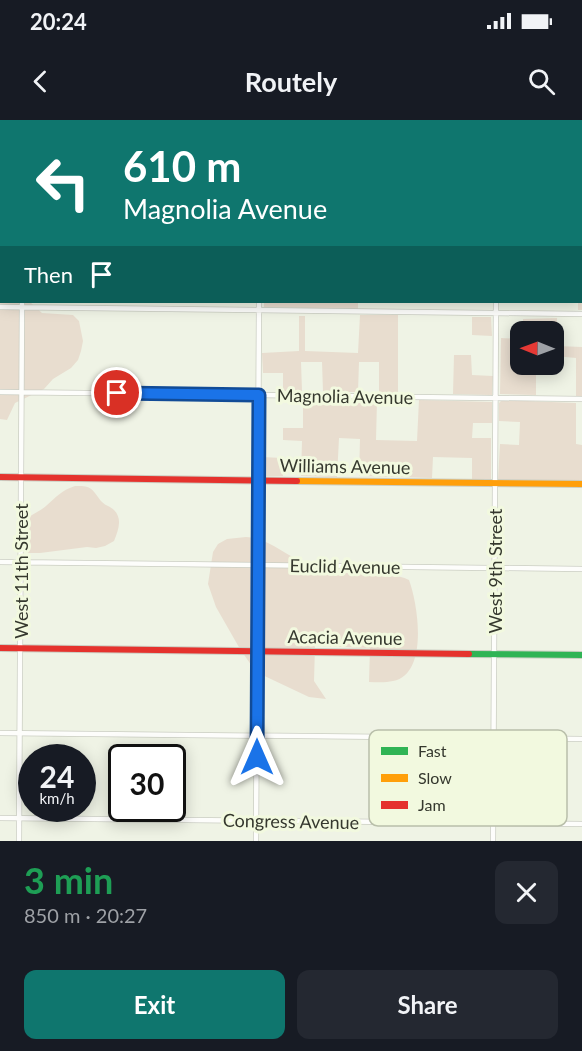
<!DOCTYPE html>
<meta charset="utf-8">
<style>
body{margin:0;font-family:Lato,sans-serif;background:#242831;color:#f1f3f6;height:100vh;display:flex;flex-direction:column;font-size:22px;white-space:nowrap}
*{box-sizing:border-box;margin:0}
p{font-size:20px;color:#9ea1a6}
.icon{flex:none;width:33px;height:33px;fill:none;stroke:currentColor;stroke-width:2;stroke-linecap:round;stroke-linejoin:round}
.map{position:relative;height:721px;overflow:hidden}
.panel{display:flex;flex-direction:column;background:#171b24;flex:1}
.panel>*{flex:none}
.hud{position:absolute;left:0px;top:0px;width:582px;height:183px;box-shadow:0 3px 15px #0003;background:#0f766e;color:#fff;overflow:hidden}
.needle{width:39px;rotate:271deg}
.buttons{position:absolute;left:510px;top:201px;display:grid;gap:12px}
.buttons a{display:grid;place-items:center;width:54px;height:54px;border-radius:12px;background:#171b24;box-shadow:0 3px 15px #0003;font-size:30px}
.speed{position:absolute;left:18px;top:624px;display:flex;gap:12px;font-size:30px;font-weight:700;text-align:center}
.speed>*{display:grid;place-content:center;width:78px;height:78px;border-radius:50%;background:#171b24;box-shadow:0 3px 15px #0003;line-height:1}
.speed small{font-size:15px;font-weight:400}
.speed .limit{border:3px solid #111;border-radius:9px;background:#fff;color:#111}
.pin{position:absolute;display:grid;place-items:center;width:51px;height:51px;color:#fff;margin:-26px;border:3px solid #fff;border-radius:50%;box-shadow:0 2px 6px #0007}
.me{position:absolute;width:66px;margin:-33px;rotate:0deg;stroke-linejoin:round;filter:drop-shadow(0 0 4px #0008)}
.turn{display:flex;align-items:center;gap:21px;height:126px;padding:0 24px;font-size:27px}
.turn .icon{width:78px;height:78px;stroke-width:2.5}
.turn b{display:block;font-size:42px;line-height:51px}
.then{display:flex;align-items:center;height:57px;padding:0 24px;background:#0003;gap:12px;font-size:22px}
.round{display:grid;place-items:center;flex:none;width:63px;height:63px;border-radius:12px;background:#242831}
.overview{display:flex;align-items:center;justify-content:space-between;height:102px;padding:0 24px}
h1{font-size:36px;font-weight:700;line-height:45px;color:#1e9e55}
.cta{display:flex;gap:12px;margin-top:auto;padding:12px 24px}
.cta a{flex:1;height:69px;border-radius:12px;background:#0f766e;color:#fff;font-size:24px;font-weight:700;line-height:69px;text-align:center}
.cta a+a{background:#242831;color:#f1f3f6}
.status{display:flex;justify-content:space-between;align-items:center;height:42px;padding:0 30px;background:#171b24;direction:ltr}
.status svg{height:16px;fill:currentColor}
header{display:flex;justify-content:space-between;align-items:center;height:78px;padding:0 24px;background:#171b24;font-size:27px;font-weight:700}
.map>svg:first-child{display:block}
</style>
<div class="status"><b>20:24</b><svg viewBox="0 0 49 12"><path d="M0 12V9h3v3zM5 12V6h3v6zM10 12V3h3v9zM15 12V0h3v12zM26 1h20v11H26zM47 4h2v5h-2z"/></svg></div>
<header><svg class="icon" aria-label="back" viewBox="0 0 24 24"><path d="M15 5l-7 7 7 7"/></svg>Routely<svg class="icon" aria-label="search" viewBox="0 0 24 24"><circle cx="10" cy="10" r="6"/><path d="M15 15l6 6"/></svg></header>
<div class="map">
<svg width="582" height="721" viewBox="0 0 582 721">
<rect width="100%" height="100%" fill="#eff3e5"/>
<path fill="#e8ddcf" d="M580,113l2,77h-4v-8h2z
M0,163l2,19h28l12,11 31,2 6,6 4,20 -2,10 -3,9 -7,8 -18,11 -9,10 -29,14 -8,17 -7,-1z
M264,182h94v7l-94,-2z
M360,195h38v78l-19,1v-32h-20l-1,30h-35l-1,-30h-21l1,29h-19v-18h-20l-1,-20 37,-2v-35h6v35l53,2z
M472,197h19l1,19 -20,-1z
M557,198v28l25,1v49h-6v-38l-22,-2v-24l-31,-1v-12z
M501,218l19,1v25l16,1v30l-36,-1z
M454,235h17l1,20 21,1 -1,19 -39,-1z
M303,279l74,2 -1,39 41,1 2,-41 73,2v21h-19l-1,15h19v42l-19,-1v-21l-39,-1 -1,21 -73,-2 1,-37 -21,-1 -2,39 -36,-1 1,-35 -19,-1v-12h20z
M502,280l74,3v41l6,1v37l-84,-2 2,-36 19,1 1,-23 -21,-1v-18z
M262,337l20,1 1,18h-20z
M75,366c18,-1 17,4 27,16 4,4 8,4 12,8 9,9 4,21 0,31l-9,5 -9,2 -9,-1 -47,6h-15l1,-26 3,-10c5,-4 13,-7 17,-11 10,-9 16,-16 29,-20z
M246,417c23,1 41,20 63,28 18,7 44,9 64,10 13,1 24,-1 36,5 9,24 20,94 -16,101 -8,2 -17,1 -24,1l1,-34 -55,-2 -1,35 12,18 -17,-2 -53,-25 -16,-23 -24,-42 -8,-23 5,-32 5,-8 9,-5z"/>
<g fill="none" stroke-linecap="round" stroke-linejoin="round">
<defs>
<path id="street" d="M23,0v2
M497,0v2
M259,2v-2
M0,17h2
M580,24h2
M0,102h2
M580,109h2
M0,187l582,7
M0,272l582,7
M0,442l582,7
M0,613l582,6
M0,698l582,6
M19,721l3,-539
M256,721l3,-539
M493,721l3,-539"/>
<path id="fast" d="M469,534l113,1"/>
<path id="slow" d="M297,361l285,3"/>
<path id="jam" d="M0,357l297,4
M0,528l469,6"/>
</defs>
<use href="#street" stroke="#cbcec3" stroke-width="6"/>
<use href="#fast" stroke="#cbcec3" stroke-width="8"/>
<use href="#slow" stroke="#cbcec3" stroke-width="8"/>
<use href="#jam" stroke="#cbcec3" stroke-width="8"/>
<use href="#street" stroke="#fdfdfb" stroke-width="4.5"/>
<use href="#fast" stroke="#30b455" stroke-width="6"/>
<use href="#slow" stroke="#ff9f0a" stroke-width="6"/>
<use href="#jam" stroke="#e5322d" stroke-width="6"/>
</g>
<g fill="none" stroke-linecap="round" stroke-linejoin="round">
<defs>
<path id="route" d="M117,273l142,2 -2,362"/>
</defs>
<use href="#route" stroke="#114b97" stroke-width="15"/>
<use href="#route" stroke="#1a73e8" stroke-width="10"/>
</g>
<g text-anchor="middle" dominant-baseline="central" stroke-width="6" stroke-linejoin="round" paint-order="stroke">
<g font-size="18" fill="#35382e" stroke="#f2f9df">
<text transform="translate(345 276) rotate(1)">Magnolia Avenue</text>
<text transform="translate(345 346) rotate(1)">Williams Avenue</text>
<text transform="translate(345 446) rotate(1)">Euclid Avenue</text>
<text transform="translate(21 451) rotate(-90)">West 11th Street</text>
<text transform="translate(495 451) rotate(-90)">West 9th Street</text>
<text transform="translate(345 517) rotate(1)">Acacia Avenue</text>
<text transform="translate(291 701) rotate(1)">Congress Avenue</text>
</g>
</g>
<rect x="369" y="610" width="198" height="96" rx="9" fill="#f2f9df" stroke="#b9bfaa" stroke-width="1.5"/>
<rect x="381" y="627" width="27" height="8" fill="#30b455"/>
<rect x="381" y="654" width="27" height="8" fill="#ff9f0a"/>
<rect x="381" y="681" width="27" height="8" fill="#e5322d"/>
<g font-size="16" fill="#35382e">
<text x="418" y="637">Fast</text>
<text x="418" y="664">Slow</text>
<text x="418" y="691">Jam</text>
</g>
</svg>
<div class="buttons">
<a><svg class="needle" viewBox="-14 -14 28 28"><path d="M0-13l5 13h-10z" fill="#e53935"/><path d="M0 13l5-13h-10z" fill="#9ea1a6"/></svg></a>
</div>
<div class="speed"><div>24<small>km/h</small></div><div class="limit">30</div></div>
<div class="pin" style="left:117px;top:273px;background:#d93025"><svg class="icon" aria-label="arrive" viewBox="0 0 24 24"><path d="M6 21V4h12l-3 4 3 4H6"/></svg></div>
<svg class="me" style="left:257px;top:637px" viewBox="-20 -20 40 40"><path d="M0-17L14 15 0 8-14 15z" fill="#1a73e8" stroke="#fff" stroke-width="4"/></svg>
<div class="hud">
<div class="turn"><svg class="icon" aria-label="left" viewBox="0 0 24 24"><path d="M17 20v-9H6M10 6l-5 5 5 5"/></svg><div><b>610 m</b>Magnolia Avenue</div></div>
<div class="then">Then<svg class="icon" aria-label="arrive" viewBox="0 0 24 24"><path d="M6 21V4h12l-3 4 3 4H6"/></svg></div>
</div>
</div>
<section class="panel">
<div class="overview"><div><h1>3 min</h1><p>850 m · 20:27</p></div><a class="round"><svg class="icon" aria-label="close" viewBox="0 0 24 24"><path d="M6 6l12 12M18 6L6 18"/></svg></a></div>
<div class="cta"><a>Exit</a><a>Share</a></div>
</section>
